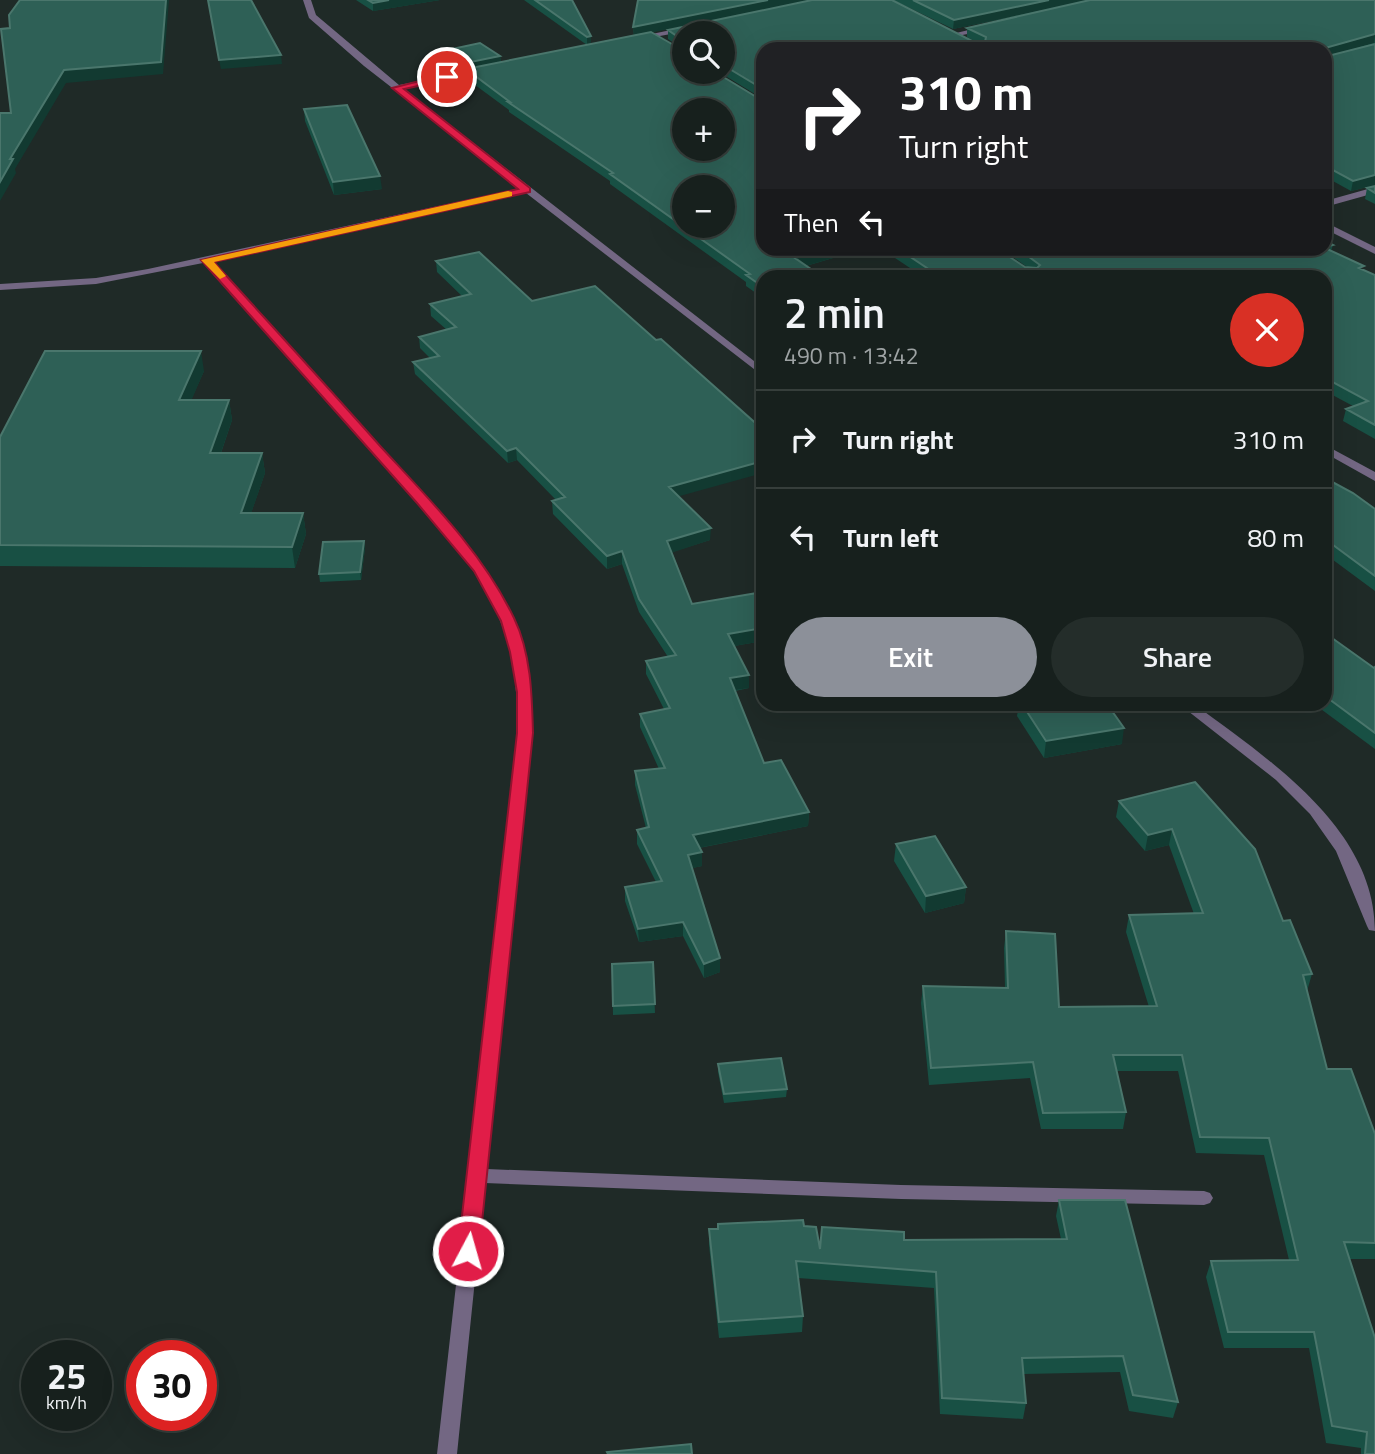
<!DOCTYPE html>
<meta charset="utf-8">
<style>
body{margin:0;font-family:"Titillium Web",sans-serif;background:#242d2a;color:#f1f3f6;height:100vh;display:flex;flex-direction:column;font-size:26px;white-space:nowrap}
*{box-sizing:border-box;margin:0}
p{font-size:23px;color:#9ea3a4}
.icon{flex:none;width:38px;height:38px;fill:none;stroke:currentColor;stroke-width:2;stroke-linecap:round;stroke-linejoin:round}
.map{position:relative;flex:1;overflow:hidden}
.panel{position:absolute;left:756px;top:270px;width:576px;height:441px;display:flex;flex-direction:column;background:#17201d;border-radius:21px;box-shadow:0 7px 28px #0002,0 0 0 2px #363e3b}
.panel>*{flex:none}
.guide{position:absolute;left:756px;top:42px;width:576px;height:214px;border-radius:21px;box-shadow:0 7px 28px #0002,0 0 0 2px #363e3b;background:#202124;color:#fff;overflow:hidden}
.tools{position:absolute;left:672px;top:21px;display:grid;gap:14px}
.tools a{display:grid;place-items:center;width:63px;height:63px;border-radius:50%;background:#17201d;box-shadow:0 7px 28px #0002,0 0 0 2px #363e3b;font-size:35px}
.speed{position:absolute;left:21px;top:1340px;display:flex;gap:14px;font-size:35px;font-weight:700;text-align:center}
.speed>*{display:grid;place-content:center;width:91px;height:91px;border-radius:50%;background:#17201d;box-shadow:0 7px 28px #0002,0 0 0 2px #363e3b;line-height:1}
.speed small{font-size:18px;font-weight:400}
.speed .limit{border:10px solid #d22;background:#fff;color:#111}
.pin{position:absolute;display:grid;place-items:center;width:60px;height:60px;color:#fff;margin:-30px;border:4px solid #fff;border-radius:50%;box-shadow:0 2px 7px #0007}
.me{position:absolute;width:77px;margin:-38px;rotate:6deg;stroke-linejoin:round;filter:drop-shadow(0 0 5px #0008)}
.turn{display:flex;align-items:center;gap:24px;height:147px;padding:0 28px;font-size:32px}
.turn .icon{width:91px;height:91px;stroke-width:2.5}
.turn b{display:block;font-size:49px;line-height:60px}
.then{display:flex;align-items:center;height:66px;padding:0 28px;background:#0003;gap:14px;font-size:26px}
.round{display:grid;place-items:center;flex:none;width:74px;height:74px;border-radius:37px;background:#242d2a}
.headline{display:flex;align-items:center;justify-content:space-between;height:119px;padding:0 28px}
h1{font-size:42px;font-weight:600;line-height:52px}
.button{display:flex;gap:14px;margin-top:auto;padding:14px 28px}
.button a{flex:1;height:80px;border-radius:42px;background:#8c9099;color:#fff;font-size:28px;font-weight:600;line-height:80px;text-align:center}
.button a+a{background:#242d2a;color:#f1f3f6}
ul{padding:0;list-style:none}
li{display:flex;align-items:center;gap:21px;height:98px;padding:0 28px;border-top:2px solid #363e3b}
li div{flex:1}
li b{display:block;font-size:26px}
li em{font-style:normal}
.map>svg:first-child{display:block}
</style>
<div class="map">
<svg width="1375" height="1454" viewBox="0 0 1375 1454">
<rect width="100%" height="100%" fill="#1f2a27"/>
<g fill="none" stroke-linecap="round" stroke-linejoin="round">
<path fill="#736783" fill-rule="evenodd" d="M303,0h8l5,15 83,70 87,-17v4l-82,17 359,279v8l-237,-183 -314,68 246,272c55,69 72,112 74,200l-45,436 414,16 303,6 6,2 3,5 -3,5 -6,2 -303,-6 -416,-16 -28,271h-20l81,-721c-1,-85 -16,-128 -68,-194l-247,-276 -107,21 -96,6v-6l96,-6 52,-9 373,-81 -157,-122 -55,-48z
M985,26l4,2 -1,2 -36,7 -4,-2z
M685,27h3v4l-51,9 -4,-2z
M1375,187v6l-50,14v-6z
M1325,222l50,25v7l-50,-25z
M1325,445l50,27v9l-50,-28z
M1179,704h15c74,55 181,124 181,227l-6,-1 -2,-4 -31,-75 -26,-37 -34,-34z"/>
</g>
<path fill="#185044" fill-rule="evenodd" d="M356,0h84l-67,11z
M524,0h48l19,36v8l-4,1z
M638,0h254l82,42h2l-9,-5v-9l107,-24 -121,25 -60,-29h482v185l-24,6 -20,-11 -6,2v-133h-562v50l-44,-27h4v-39h-39v17l-16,-11v-9l91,-19 -108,21 33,19v21h31l48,29v147h104l-61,18 15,10h-58v22l-17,-12v-4l-136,-98v-3l-101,-69v-2l-42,-31 -1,-10 168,-33 -1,-9zM684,110h39v39h-39zM684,187h39v39h-39z
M438,52l62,4 1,6 -45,9 -17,-13z
M304,109l78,80 -48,6 -29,-74z
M1375,186v18l-10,-5 2,-11z
M1333,245l-2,6 33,19 11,5v164l-32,-18 3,-12 7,-3 -28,-15v-115h-403l-42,-28h116l29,19h2l-27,-19h325z
M436,261l243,236 31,43 -38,12 20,52 71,-12v49l-29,5 15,29v13l-14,3 29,72 45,49 -1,14 -109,22 3,4v14l-10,2 28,104 -16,6 -21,-42 -44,6 -14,-41v-14l31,-5 -19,-38v-14l9,-2 -11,-43v-14l24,-2 -19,-42v-13l24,-5 -18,-35v-13l22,-4 -29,-45 -17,-48 -15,5 -54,-55 -1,-13 4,-1 -39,-40 -9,3 -93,-89 -2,-12 17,-4 -10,-10 -1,-11 28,-7 -16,-14 -1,-12 32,-8 -25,-24z
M204,371l-13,29h38l3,20 -11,33h41l3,20 -14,40h52l3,21 -11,34 -295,-2v-129z
M1325,478l50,31v82l-50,-37z
M364,541l1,7 -4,32 -41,2 -1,-8z
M1325,633l49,35 1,-1v82l-61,-45h11z
M1019,704h88l15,40 -78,14 -27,-42z
M1195,782l88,139 29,53 -5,17 20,78 48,65v125h-25l25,195h-14v-6l-35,-5 -17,-95h-85l-18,-71 5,-16 78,-1 -25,-105 -68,-2 -18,-82h-62l10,41 -3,17h-82l-11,-51 -101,7 -8,-82 2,-17 82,2 -1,-40 2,-17 53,76h90l-23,-75 3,-17 65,-1 -25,-69 -24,6 -29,-34 3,-16z
M896,844l70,43 -2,16 -39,10 -31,-52z
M653,962l2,51 -42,2 -1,-51z
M718,1064l69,25 -1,8 -62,6 -6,-31z
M1059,1200l119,202 -5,16 -44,-7 -9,-39 -96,2 2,29 -3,16 -83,-5 -6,-126 -136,-10 5,38 -1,16 -83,6 -10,-93v-16l95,-3 16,23 84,-9 157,-1 -5,-23z"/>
<path fill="#123a31" d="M166,0h3l-6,74 -97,9 -51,86 1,4 -16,28v-19l10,-23 54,-89z
M389,0h51l-67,11v-8z
M768,0h46l-180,36 -1,-9z
M1049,0h42l-138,29 1,-9z
M1375,34l-1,9 -49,14v-9z
M591,36v8l-4,1v-8z
M281,55l1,9 -61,5 -2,-9z
M500,56l1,6 -45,9v-6z
M1333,170l-2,10 -6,2v-10z
M1375,175v10l-24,6 2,-10z
M380,176l2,13 -48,6 -1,-13z
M829,248h38l-72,21v-11z
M201,351l3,20 -21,49 -4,-20z
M229,400l3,20 -18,53 -4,-20z
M516,448l1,12 -9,3 -1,-12z
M262,453l3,20 -21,61 -3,-21z
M763,461v12l-94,26v-12z
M303,513l3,21 -11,34 -3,-21z
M711,528l-1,12 -42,14 -1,-13z
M364,541l1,7 -4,32 -1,-8z
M622,551v13l-15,5v-13z
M763,628v13l-35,6v-13z
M749,675v13l-20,3 1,-13z
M1124,728l-2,16 -78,14 2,-17z
M809,812l-1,14 -115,23v-14z
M1172,829l-3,16 -24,6 3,-16z
M702,852v14l-14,3v-14z
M966,887l-2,16 -39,10 1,-17z
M683,922v14l-44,6 -1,-13z
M720,958v14l-16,6v-14z"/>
<path fill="#2e6056" stroke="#4a766c" stroke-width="2" fill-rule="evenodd" d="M20,0h146l-5,62 -97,8 -54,89h3l-13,23v-69h11l-10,-84 9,-1 -1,-13z
M208,0h43l30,55 -62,5z
M368,0h21l-16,3z
M535,0h37l19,36 -4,1z
M638,0h130l-135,27z
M812,0h80l82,42h11l1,-5 -19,-9 123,-28h285v34l-50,14v1h-562v40l-40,-24v-32h-39v8l-16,-11z
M913,0h136l-95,20z
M651,32l33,19v21h31l48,29v147h66l-34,10 26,18h-58v11l-17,-12 4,-1 -140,-100 3,-1 -105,-71h2l-44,-33zM684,110h39v39h-39zM684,187h39v39h-39z
M480,43l20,13 -44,9 -18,-13z
M1375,44v131l-22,6 -20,-11 -8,2v-118l3,2z
M347,105l33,71 -47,6 -29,-73z
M1375,186v7l-8,-5z
M1325,241l8,4 -8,2z
M897,248h99l29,19 12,1 3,-3 -23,-17h308l39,18 -5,2 16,7v150l-29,-16 22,-8 -43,-23v-102h-386z
M479,252l53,49 63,-15 61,54 5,-1 99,88 3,-1v35l-94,26 42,41 -44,13 25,63 71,-12v36l-35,6 21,41 -19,3 34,85 17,-3 28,52 -116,23 9,17 -14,3 32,103 -16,6 -21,-42 -45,7 -13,-42 37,-6 -25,-51 12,-3 -14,-56 30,-3 -25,-54 30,-6 -24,-47 30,-6 -37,-56 -17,-48 -15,5 -55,-55 13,-4 -49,-49 -9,3 -94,-89 26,-6 -20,-19 37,-10 -26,-23 41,-10 -35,-33z
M45,351h156l-22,49h50l-19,53h52l-21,60h62l-11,34 -292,-2v-108z
M1325,478l28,15 22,16v67l-50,-37z
M364,541l-4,31 -41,2 4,-32z
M1325,633l49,35 1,-1v66l-50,-37z
M1022,704h85l17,24 -78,13z
M1195,782l60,67 28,72 7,-1 22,54 -9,1 24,94h24l24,65v109l-31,-1 31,96v116h-10l2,-22 -35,-6 -18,-94h-86l-17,-71 87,-1 -29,-122 -69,-1 -18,-82h-69l13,57 -83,1 -10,-51 -102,6 -8,-82 85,2 -2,-57 49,3 4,73 98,-1 -28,-91 74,-2 -31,-84 -24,6 -29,-34z
M935,836l31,51 -40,9 -30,-52z
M653,962l2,42 -42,2 -1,-42z
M781,1058l6,31 -63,5 -6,-30z
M1059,1200h66l53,202 -45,-7 -10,-39 -101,2 4,45 -84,-5 -6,-126 -140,-11 7,55 -84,6 -10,-93h9v-5l85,-4 1,6 12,1 4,22 2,-22 82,5v8l163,-1z
M691,1444l1,10h-84l-1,-2z"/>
<path fill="#e11d48" stroke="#92132f" stroke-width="2" d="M447,74l5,3 -1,2 -47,10 126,99v4l-316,70c56,62 112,123 167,185 49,53 102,106 133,171 17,35 18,77 19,115l-54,518 -3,7 -8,2 -7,-2 -3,-7 59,-518v-41l-7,-40 -9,-31 -27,-50 -57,-68 -216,-243 317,-71 -126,-101z"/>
<path fill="#f59e0b" d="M508,191l4,1v4l-298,66 12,14 -6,3 -19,-19z"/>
</svg>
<div class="tools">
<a><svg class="icon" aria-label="search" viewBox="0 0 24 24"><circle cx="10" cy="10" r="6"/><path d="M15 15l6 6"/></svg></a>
<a>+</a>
<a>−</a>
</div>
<div class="speed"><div>25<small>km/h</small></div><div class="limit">30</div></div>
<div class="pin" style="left:447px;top:77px;background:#d93025"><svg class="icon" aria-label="arrive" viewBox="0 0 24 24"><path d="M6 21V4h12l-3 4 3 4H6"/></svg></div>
<svg class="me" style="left:468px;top:1251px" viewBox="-20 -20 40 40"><circle r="17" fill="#e11d48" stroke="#fff" stroke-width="3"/><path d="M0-11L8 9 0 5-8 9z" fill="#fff"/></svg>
<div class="guide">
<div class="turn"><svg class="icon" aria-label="right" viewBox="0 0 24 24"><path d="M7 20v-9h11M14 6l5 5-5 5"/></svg><div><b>310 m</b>Turn right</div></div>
<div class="then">Then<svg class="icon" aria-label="left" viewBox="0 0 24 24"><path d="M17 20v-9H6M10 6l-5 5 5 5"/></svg></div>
</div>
<section class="panel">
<div class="headline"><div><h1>2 min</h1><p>490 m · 13:42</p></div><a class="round" style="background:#d93025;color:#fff"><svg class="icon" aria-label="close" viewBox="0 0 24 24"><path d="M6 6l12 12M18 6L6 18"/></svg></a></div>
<ul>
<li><svg class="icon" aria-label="right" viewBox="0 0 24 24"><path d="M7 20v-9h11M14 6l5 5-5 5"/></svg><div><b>Turn right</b></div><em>310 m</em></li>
<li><svg class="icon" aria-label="left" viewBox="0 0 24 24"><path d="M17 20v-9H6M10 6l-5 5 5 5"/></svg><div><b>Turn left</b></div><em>80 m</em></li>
</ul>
<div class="button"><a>Exit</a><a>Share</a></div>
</section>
</div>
